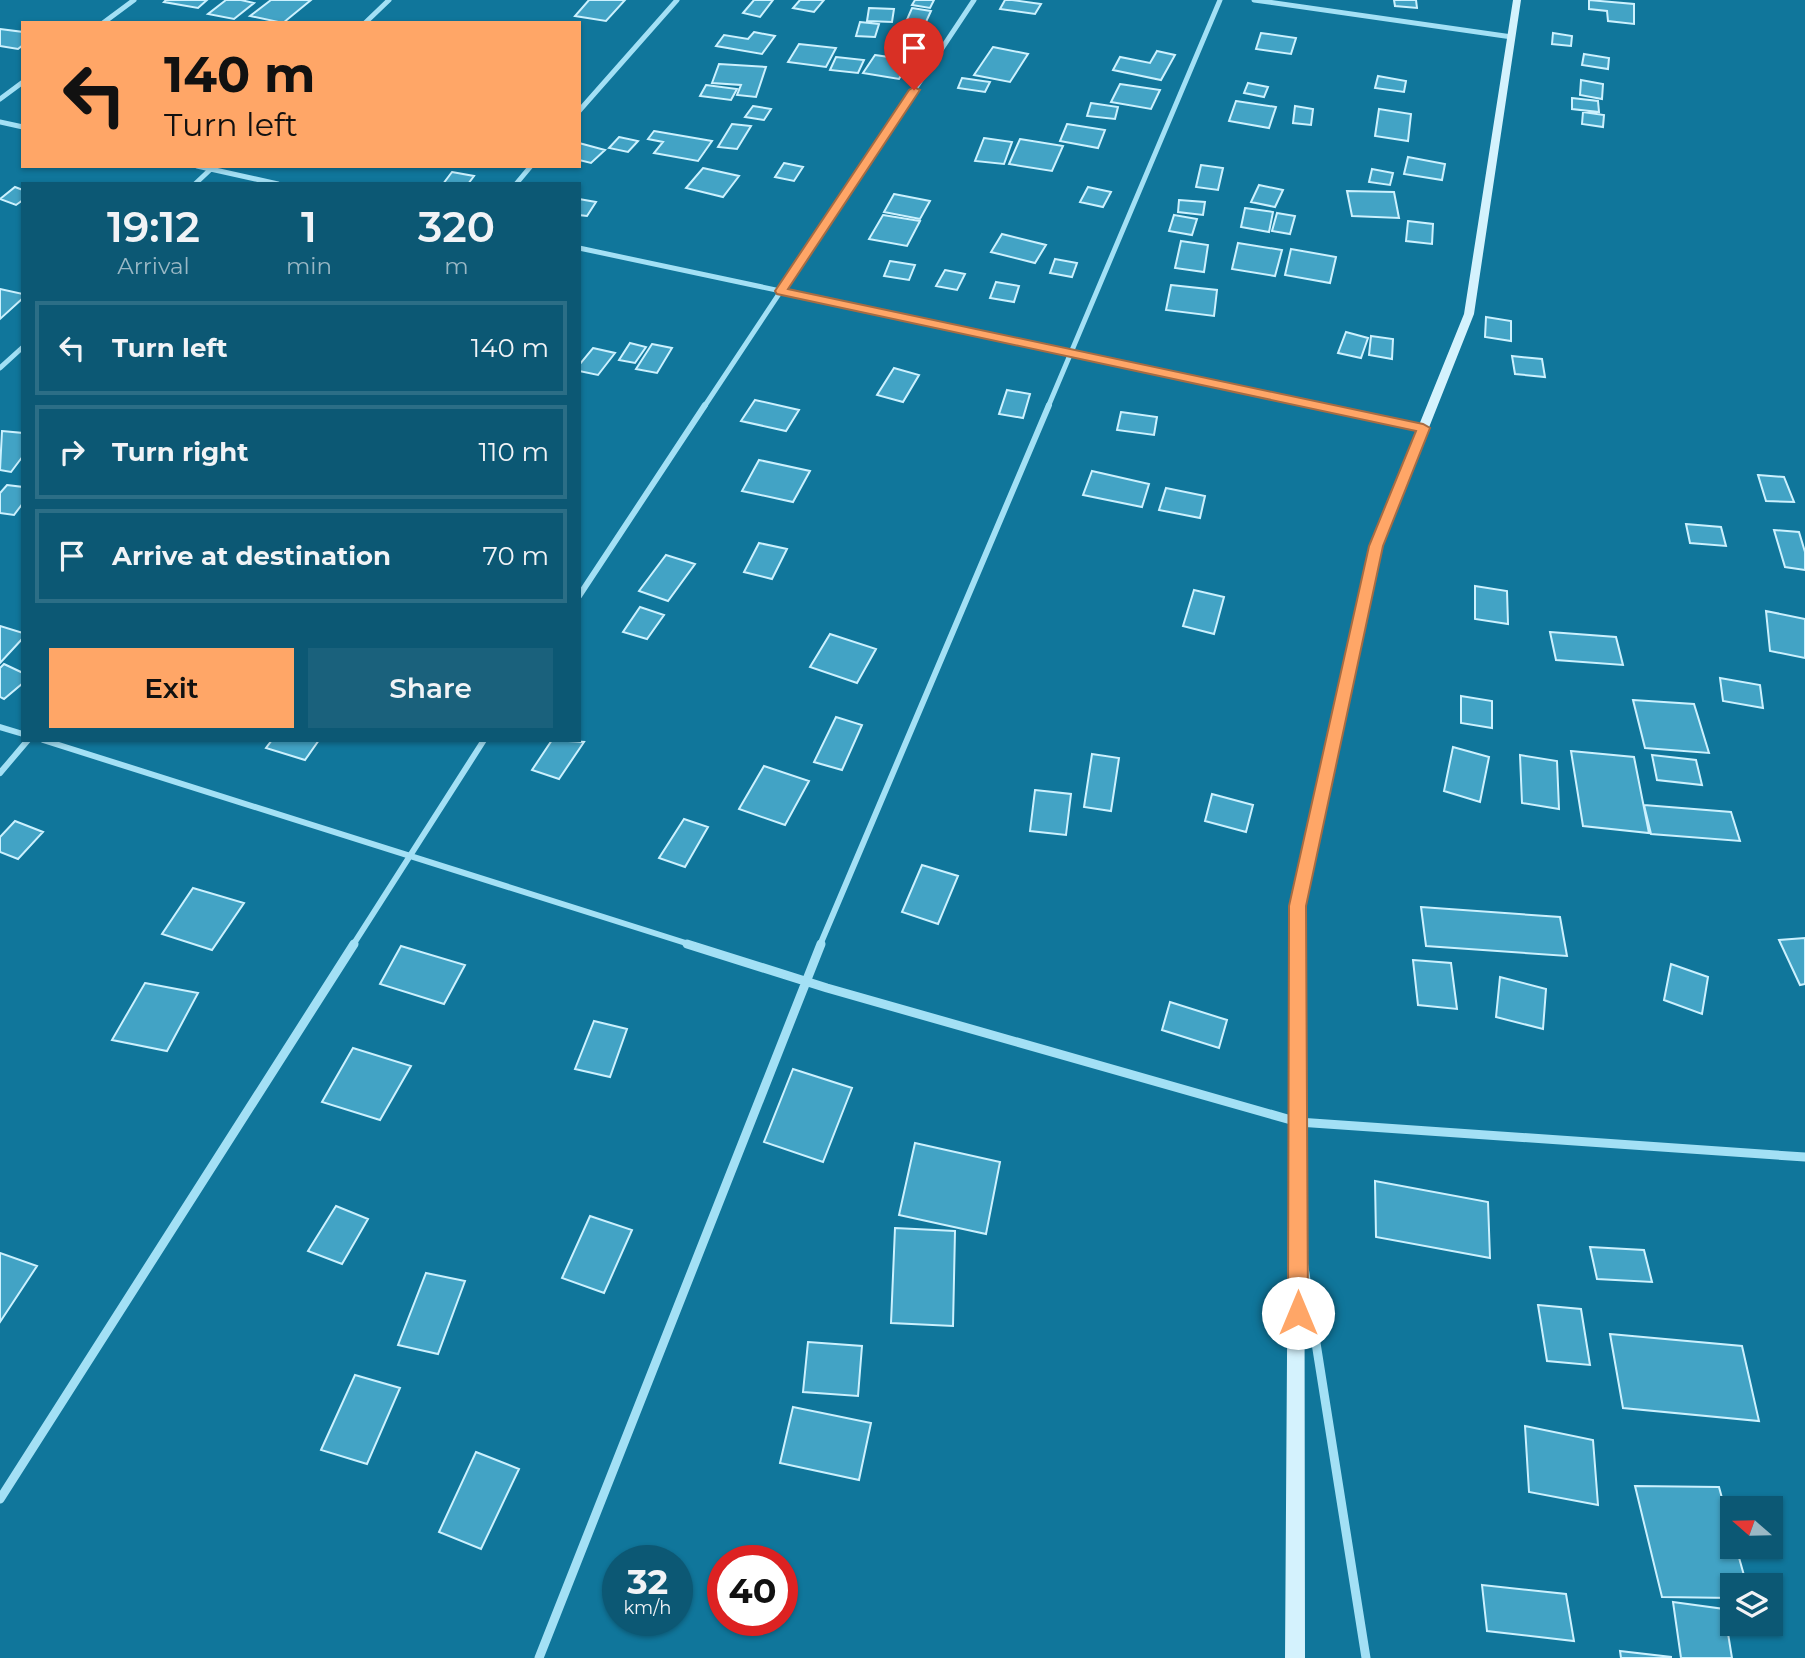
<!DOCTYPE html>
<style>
body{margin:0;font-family:Montserrat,sans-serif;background:#1a617c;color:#f1f3f6;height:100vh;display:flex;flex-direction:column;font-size:26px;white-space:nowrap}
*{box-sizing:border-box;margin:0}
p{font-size:23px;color:#9ab8c5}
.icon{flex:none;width:38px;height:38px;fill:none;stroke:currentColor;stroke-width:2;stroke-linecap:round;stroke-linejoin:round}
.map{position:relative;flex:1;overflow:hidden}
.details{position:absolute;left:21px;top:182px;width:560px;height:560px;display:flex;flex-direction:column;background:#0c5874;border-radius:0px;box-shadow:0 2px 5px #0004}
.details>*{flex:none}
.hud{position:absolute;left:21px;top:21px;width:560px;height:147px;border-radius:0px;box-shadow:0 2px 5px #0004;background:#ffa667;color:#111;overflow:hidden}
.needle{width:46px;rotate:290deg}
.buttons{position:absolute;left:1720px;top:1496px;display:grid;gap:14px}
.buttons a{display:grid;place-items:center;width:63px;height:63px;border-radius:0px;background:#0c5874;box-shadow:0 2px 5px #0004;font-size:35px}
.speed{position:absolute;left:602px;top:1545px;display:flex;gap:14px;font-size:35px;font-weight:700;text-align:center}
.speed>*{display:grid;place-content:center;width:91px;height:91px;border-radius:50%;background:#0c5874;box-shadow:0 2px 5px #0004;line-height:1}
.speed small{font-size:18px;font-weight:400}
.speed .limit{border:10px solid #d22;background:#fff;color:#111}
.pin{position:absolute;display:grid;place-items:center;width:60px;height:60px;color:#fff;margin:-72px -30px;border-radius:50% 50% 50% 0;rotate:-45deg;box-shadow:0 0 7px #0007}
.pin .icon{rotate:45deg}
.me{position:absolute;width:77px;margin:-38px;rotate:0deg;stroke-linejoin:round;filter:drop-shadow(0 0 5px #0008)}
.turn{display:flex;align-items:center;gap:24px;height:147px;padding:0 28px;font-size:32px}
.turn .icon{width:91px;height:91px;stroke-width:2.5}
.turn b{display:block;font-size:49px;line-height:60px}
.eta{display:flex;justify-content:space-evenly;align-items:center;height:119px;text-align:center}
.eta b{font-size:42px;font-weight:600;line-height:49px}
.primary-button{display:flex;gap:14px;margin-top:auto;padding:14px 28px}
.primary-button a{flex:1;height:80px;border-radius:0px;background:#ffa667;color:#111;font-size:28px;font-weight:600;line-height:80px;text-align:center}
.primary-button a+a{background:#1a617c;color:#f1f3f6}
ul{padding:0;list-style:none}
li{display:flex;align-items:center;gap:21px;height:94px;margin:0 14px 10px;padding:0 14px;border:4px solid #2c6e86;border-radius:0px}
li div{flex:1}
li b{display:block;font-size:26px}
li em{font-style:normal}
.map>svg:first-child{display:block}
</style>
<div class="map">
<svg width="1805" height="1658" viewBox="0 0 1805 1658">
<rect width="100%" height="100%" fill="#10769b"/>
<path fill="#42a3c5" stroke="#ccf1fe" stroke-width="2" d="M166,0h41l-9,8 -34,-6z
M226,0h15l13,3 -20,16 -26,-5z
M271,0h40l-28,23 -33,-7z
M589,0h36l-19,21 -31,-5z
M754,0h19l-13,17 -17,-4z
M800,0h24l-10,12 -21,-4z
M915,0h19l-4,8 -18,-3z
M1005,0h7l29,4 -6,10 -35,-5z
M1394,0h22l1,8 -22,-2z
M1589,0l45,4v20l-26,-3 -1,-10 -18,-2z
M869,8l25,1 -2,13 -25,-1z
M912,8l19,3 -6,13 -19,-2z
M860,22l19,2 -4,13 -19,-1z
M0,29l23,3v13l-5,4 -18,-3z
M754,32l21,4 -13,18 -46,-8 8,-11 24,4z
M1261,33l35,5 -5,16 -35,-5z
M1553,33l19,3 -1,10 -19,-2z
M799,44l37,4 -10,19 -38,-5z
M993,47l35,7 -18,28 -36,-7z
M1157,51l18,4 -14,25 -48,-10 7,-13 30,6z
M1584,54l25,4 -1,11 -26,-4z
M875,55l35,5 -11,19 -36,-6z
M836,57l28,3 -6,13 -28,-3z
M719,64l47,3 -10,30 -19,-2 4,-10 -29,-2z
M1378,76l28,5 -2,11 -29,-4z
M962,78l28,4 -5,10 -27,-4z
M1581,80l22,4 -1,15 -22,-4z
M1248,83l20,4 -4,10 -20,-4z
M1120,84l40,6 -9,19 -40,-7z
M706,85l31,4 -6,11 -31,-4z
M1572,98l26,3 1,11 -27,-3z
M1236,101l40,6 -7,21 -40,-7z
M1091,103l27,4 -3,12 -28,-3z
M753,106l18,3 -7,11 -19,-3z
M1295,106l18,3 -2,16 -18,-2z
M1379,109l32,5 -3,27 -33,-5z
M1583,112l21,3 -1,12 -21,-3z
M732,124l19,2 -14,23 -19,-2z
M1067,124l38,6 -7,18 -38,-7z
M654,131l58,10 -14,20 -44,-8 9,-11 -15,-3z
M619,137l19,4 -10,11 -19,-4z
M984,138l28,4 -8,22 -29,-3z
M1020,139l43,7 -11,25 -43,-7z
M579,143l26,7 -14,13 -12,-3z
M1408,157l37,7 -3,16 -38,-6z
M784,163l19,4 -9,14 -19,-4z
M1201,165l22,3 -5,22 -22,-3z
M703,168l36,8 -16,21 -37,-9z
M1372,169l21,4 -3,12 -21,-3z
M452,172l22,4 -6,8h-25z
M1259,185l24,5 -8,17 -24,-5z
M15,187l8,3v10l-7,5 -16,-6z
M1088,187l23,5 -8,15 -23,-5z
M1347,191l47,1 5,26 -47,-2z
M894,194l36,7 -10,18 -36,-7z
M579,199l17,3 -9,14 -8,-1z
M1179,200l26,2 -2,13 -25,-3z
M1245,208l28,4 -4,20 -28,-5z
M1277,213l18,3 -5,18 -18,-3z
M883,215l37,6 -13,25 -38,-7z
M1174,215l23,4 -5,16 -23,-4z
M1408,221l25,3 -1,20 -26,-3z
M1002,234l44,11 -11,18 -44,-11z
M1181,241l27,4 -4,27 -29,-4z
M1238,243l44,7 -7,26 -43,-7z
M1291,249l45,8 -6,26 -45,-8z
M1055,259l22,4 -5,14 -22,-4z
M890,261l25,4 -6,15 -25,-4z
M945,270l20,4 -8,16 -21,-4z
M996,282l23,4 -5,16 -24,-4z
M1171,285l46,5 -3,26 -48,-6z
M0,289l23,5v4l-23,21z
M1486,317l25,4v20l-26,-4z
M1346,332l22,6 -7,20 -23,-5z
M1371,336l22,3 -1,20 -23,-4z
M630,343l16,4 -11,16 -16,-3z
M652,344l20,4 -15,25 -21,-4z
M593,348l22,5 -17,22 -19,-4v-6z
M1512,356l30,3 3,18 -30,-3z
M894,368l25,7 -16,27 -26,-7z
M1007,390l23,4 -7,24 -24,-4z
M755,400l44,10 -13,21 -45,-10z
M1121,412l36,5 -3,18 -37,-5z
M2,431l21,2v23l-12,16 -11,-2z
M759,460l51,11 -17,31 -51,-11z
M1092,471l57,13 -7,23 -59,-12z
M1758,475l26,2 10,25 -28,-1z
M7,485l16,2v16l-9,12 -14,-2v-20z
M1166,488l39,8 -5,22 -41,-8z
M1686,524l35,3 5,19 -36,-3z
M1774,530l25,2 6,20v18l-20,-3z
M759,543l28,6 -15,30 -28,-7z
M666,555l29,9 -27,37 -29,-10z
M1475,586l32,5 1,33 -33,-5z
M1194,590l30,7 -10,37 -31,-8z
M640,607l24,8 -17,24 -24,-7z
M1766,611l39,8v39l-35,-7z
M0,626l23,7v5l-23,25z
M1550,632l66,5 7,28 -67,-5z
M830,634l46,15 -19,34 -47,-16z
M4,664l19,9v10l-19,16 -4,-2v-29z
M1720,678l40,7 3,23 -40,-7z
M1461,696l31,5v27l-31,-5z
M1633,700l61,4 15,49 -64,-5z
M836,717l26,8 -20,45 -28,-8z
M272,740h47l-14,20 -39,-12z
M552,740l32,2 -25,37 -27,-9z
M1453,747l36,10 -9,45 -36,-11z
M1571,751l63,6 15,76 -66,-7z
M1092,754l27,4 -8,53 -27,-4z
M1520,755l37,6 2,48 -37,-6z
M1652,755l44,5 6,25 -45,-5z
M764,766l45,15 -24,44 -46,-16z
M1035,790l36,4 -5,41 -36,-4z
M1212,794l41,11 -7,27 -41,-11z
M1644,805l87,7 9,29 -89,-7z
M684,819l24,8 -23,40 -26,-9z
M15,821l28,11 -25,27 -18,-7v-15z
M922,865l36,11 -20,48 -36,-12z
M193,888l51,15 -32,47 -50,-16z
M1421,907l139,10 7,39 -141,-10z
M1805,938v46l-5,1 -21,-45z
M401,946l64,19 -21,39 -64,-20z
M1413,960l38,3 6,46 -39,-4z
M1671,964l37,13 -6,37 -38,-14z
M1500,977l46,12 -3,40 -47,-12z
M145,983l53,10 -31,58 -55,-11z
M1170,1002l57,18 -8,28 -57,-18z
M594,1021l33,8 -17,48 -35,-8z
M353,1048l58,18 -31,54 -58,-18z
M793,1069l59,19 -29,74 -59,-20z
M915,1143l85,19 -14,72 -87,-19z
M1375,1181l113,21 2,56 -114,-21z
M336,1206l32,13 -26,45 -34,-13z
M590,1216l42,14 -28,63 -42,-15z
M895,1228l60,3 -2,95 -62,-3z
M1590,1247l54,3 8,32 -55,-3z
M0,1253l37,13 -37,56z
M426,1273l39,8 -27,73 -40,-9z
M1538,1305l43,4 9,56 -43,-4z
M1610,1334l132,12 17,75 -136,-13z
M808,1342l54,4 -4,50 -55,-4z
M355,1375l45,13 -33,76 -46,-14z
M793,1407l78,16 -12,57 -79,-17z
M1525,1426l68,14 5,65 -69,-13z
M476,1452l43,17 -38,80 -42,-17z
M1635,1486l84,1 13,48v12h4l11,39h-15v12l-70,-1z
M1482,1585l84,9 8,47 -87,-10z
M1673,1602l51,7 8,49h-51z
M1620,1651l51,6v1h-50z"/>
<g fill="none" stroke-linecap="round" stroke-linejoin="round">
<path stroke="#a3e0f5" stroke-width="5" d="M1254,0l258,37
M103,23l31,-23
M365,23l24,-23
M0,99l23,-17
M579,111l98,-111
M0,122l23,5
M197,166l81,18
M195,184l18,-17
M516,184l15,-18
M579,248l746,159
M0,368l23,-21
M704,407l270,-407
M1048,407l172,-407"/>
<path stroke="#a3e0f5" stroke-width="6" d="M1317,405l106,23
M579,596l126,-191
M0,727l23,7
M43,740l649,205
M0,773l28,-33
M353,945l131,-205
M820,945l229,-540"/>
<path stroke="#a3e0f5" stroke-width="9" d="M687,944l140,44 471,134 507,35
M1303,1261l63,397
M0,1499l354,-555
M539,1658l282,-714"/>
<path fill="#d4f2fd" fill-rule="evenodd" d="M1513,0h8l-47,314 -92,232 -78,360 1,752h-20l5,-752 80,-360 94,-232z"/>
</g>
<path fill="#ffa667" stroke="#a66c43" stroke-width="2" d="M914,87l6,3 -132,199 635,135 7,4 -47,118 -77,360 2,407 -3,7 -7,2 -7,-2 -3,-7 1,-407 80,-360 47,-115 -639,-137 -2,-3 134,-201z"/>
</svg>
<div class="buttons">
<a><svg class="needle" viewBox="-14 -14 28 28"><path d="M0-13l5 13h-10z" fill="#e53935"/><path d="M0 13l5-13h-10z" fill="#9ab8c5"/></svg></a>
<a><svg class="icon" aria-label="layers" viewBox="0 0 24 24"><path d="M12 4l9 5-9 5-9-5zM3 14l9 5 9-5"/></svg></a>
</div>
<div class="speed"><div>32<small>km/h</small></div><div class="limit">40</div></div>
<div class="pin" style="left:914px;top:90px;background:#d93025"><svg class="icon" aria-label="arrive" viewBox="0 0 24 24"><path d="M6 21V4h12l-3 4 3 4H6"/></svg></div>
<svg class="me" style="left:1298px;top:1313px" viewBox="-20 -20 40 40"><circle r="19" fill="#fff"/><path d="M0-13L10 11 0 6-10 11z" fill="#ffa667"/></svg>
<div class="hud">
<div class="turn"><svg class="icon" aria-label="left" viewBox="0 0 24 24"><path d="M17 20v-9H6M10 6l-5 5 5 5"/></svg><div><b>140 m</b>Turn left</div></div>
</div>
<section class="details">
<div class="eta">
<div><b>19:12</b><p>Arrival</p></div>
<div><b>1</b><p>min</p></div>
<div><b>320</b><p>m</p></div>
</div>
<ul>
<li><svg class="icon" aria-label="left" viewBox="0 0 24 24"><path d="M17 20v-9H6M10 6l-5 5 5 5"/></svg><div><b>Turn left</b></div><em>140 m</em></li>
<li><svg class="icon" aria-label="right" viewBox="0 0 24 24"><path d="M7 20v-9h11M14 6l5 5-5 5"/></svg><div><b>Turn right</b></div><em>110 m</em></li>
<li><svg class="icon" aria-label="arrive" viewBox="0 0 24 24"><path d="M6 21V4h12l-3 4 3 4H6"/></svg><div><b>Arrive at destination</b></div><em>70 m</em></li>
</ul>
<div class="primary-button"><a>Exit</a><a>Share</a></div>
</section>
</div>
